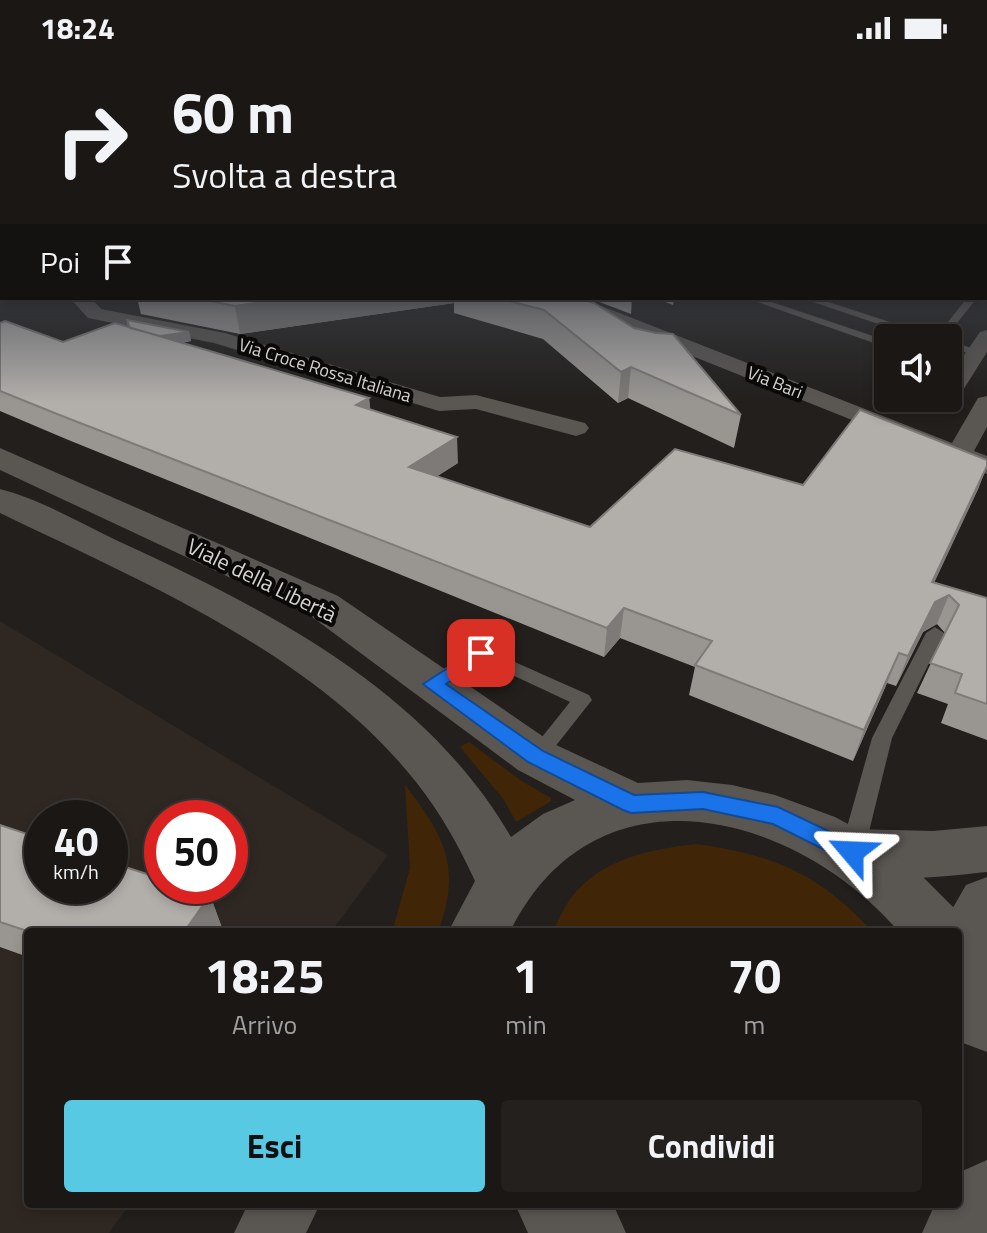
<!DOCTYPE html>
<html lang="it">
<meta charset="utf-8">
<style>
body{margin:0;font-family:"Titillium Web",sans-serif;background:#23201e;color:#f1f3f6;height:100vh;display:flex;flex-direction:column;font-size:30px;white-space:nowrap}
*{box-sizing:border-box;margin:0}
p{font-size:26px;color:#9f9fa0}
.icon{flex:none;width:44px;height:44px;fill:none;stroke:currentColor;stroke-width:2;stroke-linecap:round;stroke-linejoin:round}
.map{position:relative;flex:1;overflow:hidden}
.side{position:absolute;left:24px;top:872px;width:938px;height:280px;display:flex;flex-direction:column;background:#1a1715;border-radius:8px;box-shadow:0 4px 12px #0003,0 0 0 2px #383634}
.side>*{flex:none}
.banner{position:absolute;left:0px;top:0px;width:988px;height:244px;box-shadow:0 4px 12px #0003,0 0 0 2px #383634;background:#1a1715;color:#f1f3f6;overflow:hidden}
.tools{position:absolute;left:874px;top:268px;display:grid;gap:16px}
.tools a{display:grid;place-items:center;width:88px;height:88px;border-radius:8px;background:#1a1715;box-shadow:0 4px 12px #0003,0 0 0 2px #383634;font-size:40px}
.speed{position:absolute;left:24px;top:744px;display:flex;gap:16px;font-size:40px;font-weight:700;text-align:center}
.speed>*{display:grid;place-content:center;width:104px;height:104px;border-radius:50%;background:#1a1715;box-shadow:0 4px 12px #0003,0 0 0 2px #383634;line-height:1}
.speed small{font-size:20px;font-weight:400}
.speed .limit{border:12px solid #d22;background:#fff;color:#111}
.pin{position:absolute;display:grid;place-items:center;width:68px;height:68px;color:#fff;margin:-34px;border-radius:16px;box-shadow:0 4px 12px #0006}
.me{position:absolute;width:88px;margin:-44px;rotate:296deg;stroke-linejoin:round;filter:drop-shadow(0 0 6px #0008)}
.turn{display:flex;align-items:center;gap:28px;height:168px;padding:0 40px;font-size:36px}
.turn .icon{width:104px;height:104px;stroke-width:2.5}
.turn b{display:block;font-size:56px;line-height:68px}
.then{display:flex;align-items:center;height:76px;padding:0 40px;background:#0003;gap:16px;font-size:30px}
.eta{display:flex;justify-content:space-evenly;align-items:center;height:136px;text-align:center}
.eta b{font-size:48px;font-weight:700;line-height:56px}
.primary-button{display:flex;gap:16px;margin-top:auto;padding:16px 40px}
.primary-button a{flex:1;height:92px;border-radius:8px;background:#58c9e3;color:#111;font-size:32px;font-weight:700;line-height:92px;text-align:center}
.primary-button a+a{background:#23201e;color:#f1f3f6}
.status{display:flex;justify-content:space-between;align-items:center;height:56px;padding:0 40px;background:#1a1715;direction:ltr}
.status svg{height:22px;fill:currentColor}
.map>svg:first-child{display:block}
</style>
<div class="status"><b>18:24</b><svg viewBox="0 0 49 12"><path d="M0 12V9h3v3zM5 12V6h3v6zM10 12V3h3v9zM15 12V0h3v12zM26 1h20v11H26zM47 4h2v5h-2z"/></svg></div>
<div class="map">
<svg width="987" height="1177" viewBox="0 0 987 1177">
<rect width="100%" height="100%" fill="#221f1c"/>
<path fill="#2f2721" fill-rule="evenodd" d="M0,565l388,234 -57,77h-303v272h102l-21,29h-109zM42,762h68v68h-68zM162,762h68v68h-68z"/>
<path fill="#402607" d="M469,686l54,40 28,16v3l-35,21 -12,-22 -44,-53z
M405,729c40,52 57,82 33,147h-46l18,-64z
M697,788c78,11 122,30 176,88h-320c5,-11 10,-23 17,-33 31,-41 81,-50 127,-55z"/>
<g fill="none" stroke-linecap="round" stroke-linejoin="round">
<path fill="#5a5652" fill-rule="evenodd" d="M987,220v6l-1,1v-6z
M746,242h14l128,43v7z
M801,242h15l120,39 31,-39h10l-32,40h-25z
M948,284l32,11 1,2 -5,3 -28,-9z
M935,571l9,6 -52,105 -28,114 -4,7 -8,3 -8,-3 -4,-7 32,-114 54,-105z
M481,591l108,48 3,5 -49,62 -7,3 -7,-3 -3,-5 44,-55 -88,-41 -42,28h-14l-2,-5 2,-5z"/>
<path fill="#5a5652" fill-rule="evenodd" d="M986,182h1v10h-1z
M0,189h2v11h-2z
M70,242h21l10,11 124,24 215,64 36,-2 109,28 4,5 -4,5 -9,3 -100,-27 -37,2 -225,-68 -126,-25z
M554,242h27l371,145 26,-45 9,-2v31l-13,24 13,5v18l-430,-172z
M987,274v22l-27,43 -4,5h-16l-2,-2h10v-20l32,-46z
M248,1148h72l-14,29h-72z"/>
<path fill="#5a5652" fill-rule="evenodd" d="M987,770v46c-50,5 -107,13 -155,-4l-8,-16 8,-16 20,-7 81,2z
M987,821v88l-7,14 -22,9v-56h-19l27,-47z"/>
<path fill="#5a5652" fill-rule="evenodd" d="M0,392l338,148 216,148 84,39 49,-3 45,5 43,10 60,22 37,20 46,35 41,41 8,20 13,5 7,13v101l-24,-9 -5,-13v-98h-59c-105,-122 -305,-172 -389,0h-62l27,-51c-16,-35 -35,-69 -59,-99 -101,-128 -273,-200 -416,-269v-24c40,10 80,34 118,52 150,69 307,148 393,296l32,-23 32,-14 -57,-30 -210,-156 -308,-144z
M987,1104v73h-65l13,-29h23l2,-32z
M515,1148h98l13,29h-98z"/>
</g>
<path fill="#999692" d="M137,242h440l164,117 -7,33 -106,-50 -10,5 -75,-64 -89,-26v-10l-214,31 -99,-20z
M589,242h43l-1,16z
M655,242h19l-1,7z
M127,264l62,12 2,9 -9,2 187,55 1,12 88,53 -21,13 153,51 213,-42 176,2 -45,95 53,16v142l-46,-17 7,-19 -31,-11 28,-60 -8,-9 -14,8 -27,54 -9,-3 -34,78 -164,-66 6,-28 -75,-29 -16,19 -538,-218 -66,-28v-88l63,19 65,-15z
M0,769l210,70 12,33 -3,4h-191v25l-28,-10z"/>
<path fill="#7d7a77" d="M291,242h163v5l-214,31 -5,-28z
M189,276l2,9 -53,8 -3,-9z
M631,311l-3,31 -10,5 3,-31z
M369,342l3,25 -16,-18z
M457,381l1,26 -48,31 -1,-27z
M987,410l-8,21 -58,124 11,-29z
M949,539l-12,29 -14,8 -27,54 12,-30 27,-54z
M624,552l-4,30 -16,19 3,-29z
M899,597l-12,30 -34,78 11,-31z
M210,839l12,33 -3,4h-35z"/>
<path fill="#b2aeaa" stroke="#7d7a77" stroke-width="2" d="M195,242h96l-56,8z
M498,242h79l17,5 40,25 22,5 17,1 68,81 -110,-48 -10,5 -77,-62z
M127,264l62,12 -29,4 -30,-8z
M5,265l58,21 52,-19 254,75 -13,7 101,32 -48,30 181,60 85,-78 128,36 57,-75 127,50v6l-55,116 55,16v106l-32,-11 7,-19 -32,-11 29,-58 -10,-10 -14,7 -27,54 -9,-3 -35,77 -169,-65 17,-24 -88,-33 -17,20 -550,-214 -57,-23v-68z
M0,769l42,14v47h68v-24l52,17v7h20l28,9 -26,37h-154l-30,-10z"/>
<linearGradient id="sky" x2="0" y2="1"><stop stop-color="#13110f"/><stop offset="0.52" stop-color="#3e424b"/><stop offset="1" stop-color="#3e424b" stop-opacity="0"/></linearGradient>
<rect width="987" height="346" fill="url(#sky)"/>
<path fill="#1a73e8" stroke="#114b97" stroke-width="2" d="M481,591l9,6 -2,4 -42,27 97,67 91,44 69,-3 75,15 82,39 3,6 -3,7 -8,3 -9,-3 -70,-35 -70,-15 -72,4 -8,-3 -95,-48 -105,-78z"/>
<g text-anchor="middle" dominant-baseline="central" stroke-width="8" stroke-linejoin="round" paint-order="stroke">
<g font-size="18" fill="#d4d1cf" stroke="#0a0908">
<text transform="translate(325 314) rotate(17)">Via Croce Rossa Italiana</text>
<text transform="translate(775 326) rotate(22)">Via Bari</text>
</g>
<g font-size="22" fill="#d4d1cf" stroke="#0a0908">
<text transform="translate(262 524) rotate(26)">Viale della Libertà</text>
</g>
</g>
</svg>
<div class="tools">
<a><svg class="icon" aria-label="sound" viewBox="0 0 24 24"><path d="M4 9h4l5-4v14l-5-4H4zM17 9q2 3 0 6"/></svg></a>
</div>
<div class="speed"><div>40<small>km/h</small></div><div class="limit">50</div></div>
<div class="pin" style="left:481px;top:597px;background:#d93025"><svg class="icon" aria-label="arrive" viewBox="0 0 24 24"><path d="M6 21V4h12l-3 4 3 4H6"/></svg></div>
<svg class="me" style="left:852px;top:796px" viewBox="-20 -20 40 40"><path d="M0-17L14 15 0 8-14 15z" fill="#1a73e8" stroke="#fff" stroke-width="4"/></svg>
<div class="banner">
<div class="turn"><svg class="icon" aria-label="right" viewBox="0 0 24 24"><path d="M7 20v-9h11M14 6l5 5-5 5"/></svg><div><b>60 m</b>Svolta a destra</div></div>
<div class="then">Poi<svg class="icon" aria-label="arrive" viewBox="0 0 24 24"><path d="M6 21V4h12l-3 4 3 4H6"/></svg></div>
</div>
<section class="side">
<div class="eta">
<div><b>18:25</b><p>Arrivo</p></div>
<div><b>1</b><p>min</p></div>
<div><b>70</b><p>m</p></div>
</div>
<div class="primary-button"><a>Esci</a><a>Condividi</a></div>
</section>
</div>
